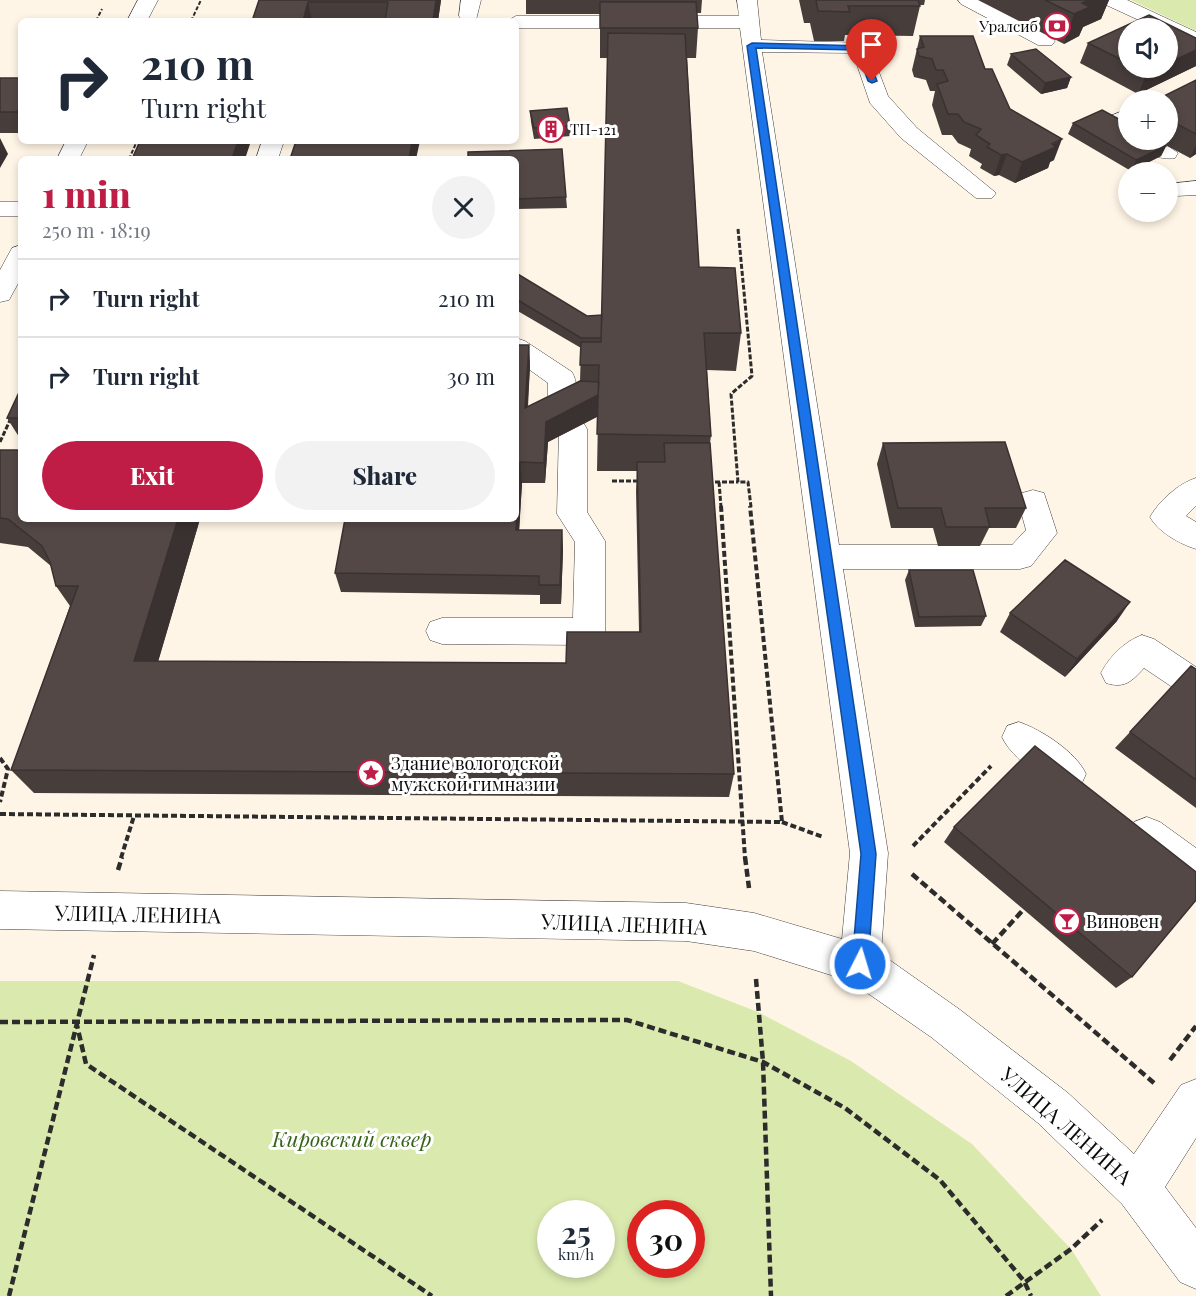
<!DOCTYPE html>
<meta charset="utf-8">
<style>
body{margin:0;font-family:"Playfair Display",serif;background:#f2f2f3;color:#1f2937;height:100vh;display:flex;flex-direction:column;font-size:22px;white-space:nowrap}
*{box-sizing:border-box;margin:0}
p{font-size:20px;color:#747a83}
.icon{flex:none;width:33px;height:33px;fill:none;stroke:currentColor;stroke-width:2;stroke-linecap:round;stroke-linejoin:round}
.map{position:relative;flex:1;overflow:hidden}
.drawer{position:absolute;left:18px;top:156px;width:501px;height:366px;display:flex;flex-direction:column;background:#fff;border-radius:9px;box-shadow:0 3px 9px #0003}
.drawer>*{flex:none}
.hud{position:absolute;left:18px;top:18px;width:501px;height:126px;border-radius:9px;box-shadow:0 3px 9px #0003;background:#fff;color:#1f2937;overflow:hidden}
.controls{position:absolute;left:1118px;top:18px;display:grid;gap:12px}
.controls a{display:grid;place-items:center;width:60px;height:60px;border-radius:50%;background:#fff;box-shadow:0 3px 9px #0003;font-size:30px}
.speed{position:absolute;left:537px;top:1200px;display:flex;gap:12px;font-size:30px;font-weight:700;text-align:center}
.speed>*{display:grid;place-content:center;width:78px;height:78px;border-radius:50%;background:#fff;box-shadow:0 3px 9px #0003;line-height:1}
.speed small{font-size:15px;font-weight:400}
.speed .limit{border:9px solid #d22;background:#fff;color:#111}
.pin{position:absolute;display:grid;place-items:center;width:51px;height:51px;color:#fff;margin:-62px -26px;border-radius:50% 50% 50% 0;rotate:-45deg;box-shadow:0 0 6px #0007}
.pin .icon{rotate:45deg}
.me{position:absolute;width:66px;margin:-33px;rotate:5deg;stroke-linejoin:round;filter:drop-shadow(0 0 4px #0008)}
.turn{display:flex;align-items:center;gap:21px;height:126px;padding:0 24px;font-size:27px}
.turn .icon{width:78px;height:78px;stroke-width:2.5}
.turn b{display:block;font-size:42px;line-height:51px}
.round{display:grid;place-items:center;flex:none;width:63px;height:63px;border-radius:32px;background:#f2f2f3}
.headline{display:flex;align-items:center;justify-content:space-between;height:102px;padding:0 24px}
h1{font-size:36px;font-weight:800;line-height:45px;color:#bf1d46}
.primary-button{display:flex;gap:12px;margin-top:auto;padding:12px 24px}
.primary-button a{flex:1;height:69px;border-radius:36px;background:#bf1d46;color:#fff;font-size:24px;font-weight:800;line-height:69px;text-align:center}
.primary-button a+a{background:#f2f2f3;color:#1f2937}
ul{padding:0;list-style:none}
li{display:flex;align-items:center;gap:18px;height:78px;padding:0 24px;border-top:2px solid #e0e1e3}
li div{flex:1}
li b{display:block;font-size:22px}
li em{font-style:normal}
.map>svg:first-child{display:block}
</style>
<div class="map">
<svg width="1196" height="1296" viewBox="0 0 1196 1296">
<rect width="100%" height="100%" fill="#fff5e6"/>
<path fill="#daeaaf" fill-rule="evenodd" d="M1131,0h65v31z
M0,981h678l80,31 93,49 121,83 99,105 30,47h-1101zM550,1214h52v50h-52zM640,1214h52v50h-52z"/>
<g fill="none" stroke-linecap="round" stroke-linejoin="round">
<defs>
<path id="minor" d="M138,0h20l-11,21h-20z
M461,0h20l-5,20h-14l-3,-4z
M737,0h20l4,40 107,3 20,53 29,32 79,65 -4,5h-16l-75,-60 -31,-35 -17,-50 -91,-1 77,493h173l14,-15 -8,-29 4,-8 11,-3 11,3 13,40 -26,33 -11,3h-177l45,284 -7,101 78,55 109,84 66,61 47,-69 15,-6v59l-31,49 31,41v61l-16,-7 -58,-78 -84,-81 -107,-86 -81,-56 -96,-30 -68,-10 -686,-12v-38l686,12 68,10 88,26 8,-86 -110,-825h-224v-7h-9l9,-5h223z
M958,0h25l69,37 3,4 -3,4h-14l-77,-41z
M1101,0h26l69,32v14l-29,-12v-6h-11l-52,-24z
M1128,109v29l-23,-10 -3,-5 3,-5z
M1132,140h27l19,13 -3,5c-14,3 -35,-6 -43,-18z
M66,141h22l-9,18h-22z
M262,141h22l-6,18h-22z
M1196,181v14l-20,1 -9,-3 1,-9z
M0,202h21v14h-21z
M21,245v33l-12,22 -9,2v-32l12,-22z
M516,338l9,3 47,31c7,12 7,35 0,46l-10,3 -10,-3 -4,-7v-28l-32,-23z
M573,419l10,3 4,7v83l18,29v91l-4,9 -12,4 -147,-1 -12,-4 -4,-9 4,-9 12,-4h131l2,-76 -18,-28 2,-85 4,-7z
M1196,478v28l-10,10 10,6v27c-16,-5 -38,-17 -46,-32 9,-16 29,-34 46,-39z
M1142,635l12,4 42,28v32l-12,-4 -40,-27c-12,13 -19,21 -38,15l-5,-10c8,-16 24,-32 41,-38z
M1019,722c23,8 57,30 67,52l-5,11 -13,5c-22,-8 -56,-31 -66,-53l5,-11z
M1147,817l13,5 36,26v41c-23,-9 -57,-32 -67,-55l5,-12z"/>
</defs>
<use href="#minor" stroke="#3d3d3d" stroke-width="1"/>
<path stroke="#2c2c2c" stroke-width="2" stroke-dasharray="4 2" stroke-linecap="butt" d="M96,21l6,-12
M191,21l10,-21
M129,159l8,-18"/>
<path stroke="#2c2c2c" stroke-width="3" stroke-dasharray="5 2" stroke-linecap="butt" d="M738,229l14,147 -21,18 7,88h10l3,25
M0,442l11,-24
M612,481h28
M708,482h30
M719,482l2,25"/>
<path stroke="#2c2c2c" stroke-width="4" stroke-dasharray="6 3" stroke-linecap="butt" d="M721,506l24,352
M0,758l8,11 -8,33
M0,814l782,8 -32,-316
M782,822l41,15
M913,846l78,-80
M121,858l13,-42"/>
<path stroke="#2c2c2c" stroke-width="4.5" stroke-dasharray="8 4" stroke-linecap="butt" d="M745,857l4,31
M118,870l4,-13
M912,874l242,209
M992,944l31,-34
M756,979l7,83 8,234
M76,1021l10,43 346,232
M0,1022l627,-2 136,42 82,46 95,72 84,101 7,15
M1170,1060l26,-34
M9,1296l85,-341
M1006,1296l65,-47 31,-29"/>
<use href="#minor" fill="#fff" fill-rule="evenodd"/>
</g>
<path fill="#473e3c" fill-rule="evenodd" d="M259,0h182l-3,21h-186z
M526,0h176l-1,13h-4l1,15 -2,30h-9l12,209 42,66 -5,38 -29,-1 4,66 -1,7 24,331 -5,23 -695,-4 -23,-23 59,-164 -14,-20 -5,-20 -23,-19 -28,-4v-93l21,69h179l-42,142 408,2 73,-31 -3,-141 1,-20h-40l1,-55 -50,26 -3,41h-23l-3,47h43l1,20 -2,54h-21v-9l-199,-3 -6,-19 194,-228 1,21 -2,41 52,-26 1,-33 -65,-38v-37l71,43 15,-1 6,-257h-8v-44h-74z
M799,0h126l-1,5h-5l1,1 -7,30 -68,-1 -1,6h-30l-4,-18h-6z
M978,0h131l-8,19 -18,8 -4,9 -15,8z
M1149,15l47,23v28l-58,28 -58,-31 8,-20zM1128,28h39v40h-39z
M920,36l65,33 25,40 44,51 -4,2 -2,6 -33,15 -16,-8 -5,1 -14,-8 2,-4 -13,-8 2,-7 -13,-6 -6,-8h-10l-10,-30 3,-14h-5l-4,-11 -12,-3 -2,-7z
M1011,54l60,23 -4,11 -26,6 -34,-29z
M0,78h21v55h-21z
M1196,80v74l-6,4 -34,-18h11v-40z
M530,111l40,15 1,10 -37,3 -3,-17z
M1073,123l93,23 -5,10 -30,15 -63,-37z
M516,159l50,38 1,11 -51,1z
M21,388v52l-14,-22z
M883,443l143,65 -10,20h-27l-9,18h-42l-5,-18h-42l-14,-64z
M909,570l77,46 -5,10 -66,1 -10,-47z
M1010,613l107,8 -52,56 -65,-45z
M1196,669v139l-81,-60 15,-16z
M954,827l178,150 -16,11 -172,-146z"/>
<path fill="#3a3231" d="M436,0h5l-3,21h-5z
M1089,0h20l-8,19 -18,8 -4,9 -15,8 10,-30 8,-11z
M308,2l4,19h-9z
M1196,50v16l-58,28 9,-21 12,-5h8v-4z
M1071,77l-4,11 -26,6 4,-11z
M21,105v16l-4,-9z
M0,138l8,16 -8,14z
M1062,139l-8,21 -4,2 -2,6 -33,15 7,-21z
M238,141h13l-6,18h-13z
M412,141h8l-4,18h-7z
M1196,145v9l-6,4z
M1166,146l-5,10 -30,15 5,-11z
M1007,154l-8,21 -5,1 7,-21z
M529,345l1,21 -4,63 -1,-21z
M599,395v21l-51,26 -3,41 -1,-20 2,-41z
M520,462l2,21 -4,67 -2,-20z
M178,519h22l-49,167 -17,-25z
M562,530l1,20 -2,54 -1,-19z
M1130,602l-13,19 -52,56 12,-18z"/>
<path fill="#534846" stroke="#3a3231" stroke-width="1.5" d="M259,0h177l-3,21h-48l3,-19h-80l-5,19h-51z
M816,0h102l2,6h-72l2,6 -32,-1z
M1045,0h44l-7,3 8,4 -16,7z
M600,2h96l2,26h-98z
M1149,15l47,23v12l-29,14v-36h-39v35l-40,-20z
M608,33l77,1 14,233 36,1 6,65h-37l7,103 -114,-2 2,-69h-19l1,-23h20z
M920,36h53l12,33h7l18,40 52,30 -10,5 4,3 -34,15 -15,-8 -6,1 -14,-8 3,-3 -14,-9 5,-6 -17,-7 -6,-8h-10l-11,-30 11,-3 -5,-11h-7l-4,-11 -13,-3 -2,-7 7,-2z
M1036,49l35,28 -26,6 -34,-29z
M1136,68h23l-12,5z
M0,78h21v27l-4,7h-17z
M1196,80v54l-29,-15v-19h-11z
M567,108l3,18 -36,2 -4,-17z
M1102,110l26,14v16h27l11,6 -30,14 -63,-37z
M140,141h98l-6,18h-100z
M296,141h116l-3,18h-119z
M562,149l4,48 -50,2v-40h-48v-7z
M516,273l71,43 15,-1 -1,23h-20l-65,-39z
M516,345h13l-4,63 55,-27 19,1 -1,13 -52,27 -2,41 -24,-1 -4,68h46l-2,55h-21v-9l-204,-3 10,-54h171z
M21,388v30h-14z
M1005,442l21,66h-41l5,19h-44l-5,-19h-43l-15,-65z
M664,443h46l24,331 -723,-4 67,-184h-22l-6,-24 -8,-16 -34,-27 -8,-1v-68h21v69h157l-44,142 432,2 1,-31h74l-4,-170h28z
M1065,560l65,42 -53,57 -67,-46z
M909,570h64l13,46 -67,1z
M1191,666l5,3v111l-66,-48z
M1035,746l161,126v28l-64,77 -178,-150z"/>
<path fill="#1a73e8" stroke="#114b97" stroke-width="1.5" d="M752,43l112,3 13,35 -5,2 -4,-2 -11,-31 -101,-2 120,806 -8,110 -2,6 -6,2 -6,-2 -2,-6 9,-110 -114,-808z"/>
<defs>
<symbol id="bank-ring" viewBox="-11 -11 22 22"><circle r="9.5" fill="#fff" stroke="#bf1d46" stroke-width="1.5"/><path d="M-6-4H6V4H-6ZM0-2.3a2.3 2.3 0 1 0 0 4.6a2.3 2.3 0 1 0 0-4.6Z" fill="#bf1d46"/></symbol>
<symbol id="building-ring" viewBox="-11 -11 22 22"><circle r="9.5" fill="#fff" stroke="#bf1d46" stroke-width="1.5"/><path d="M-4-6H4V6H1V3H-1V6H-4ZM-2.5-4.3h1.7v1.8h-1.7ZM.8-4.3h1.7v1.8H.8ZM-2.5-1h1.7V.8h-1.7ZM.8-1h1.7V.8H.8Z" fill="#bf1d46"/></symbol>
<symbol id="sight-ring" viewBox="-11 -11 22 22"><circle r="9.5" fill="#fff" stroke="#bf1d46" stroke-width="1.5"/><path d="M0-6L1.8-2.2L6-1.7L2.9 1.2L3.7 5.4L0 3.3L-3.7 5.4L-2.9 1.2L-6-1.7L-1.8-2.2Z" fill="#bf1d46"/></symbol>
<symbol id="bar-ring" viewBox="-11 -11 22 22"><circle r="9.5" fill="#fff" stroke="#bf1d46" stroke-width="1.5"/><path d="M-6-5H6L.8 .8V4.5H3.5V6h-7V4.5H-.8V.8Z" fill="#bf1d46"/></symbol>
</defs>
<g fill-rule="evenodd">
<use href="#bank-ring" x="1042" y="11" width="30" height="30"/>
<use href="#building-ring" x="536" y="114" width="30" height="30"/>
<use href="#sight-ring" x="356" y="758" width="30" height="30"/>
<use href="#bar-ring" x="1052" y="906" width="30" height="30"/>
</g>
<g text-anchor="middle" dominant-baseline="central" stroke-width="6" stroke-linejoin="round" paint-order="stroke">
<g font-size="15" fill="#0a0a0a" stroke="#fff" text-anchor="end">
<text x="1038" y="26">Уралсиб</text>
<text x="570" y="129" text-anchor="start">ТП-121</text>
</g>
<g font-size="18" fill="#0a0a0a" stroke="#fff" text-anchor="start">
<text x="391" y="763">Здание вологодской<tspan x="391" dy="21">мужской гимназии</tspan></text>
<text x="1086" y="921">Виновен</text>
</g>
<g font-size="21" fill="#0a0a0a" stroke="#fff">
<text transform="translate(138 913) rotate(1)">УЛИЦА ЛЕНИНА</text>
<text transform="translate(624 923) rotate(2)">УЛИЦА ЛЕНИНА</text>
<text transform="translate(1067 1125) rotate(41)">УЛИЦА ЛЕНИНА</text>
</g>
<g font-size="21" font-style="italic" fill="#376319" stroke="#fff">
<text x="352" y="1138">Кировский сквер</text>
</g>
</g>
</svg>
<div class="controls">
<a><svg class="icon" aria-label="sound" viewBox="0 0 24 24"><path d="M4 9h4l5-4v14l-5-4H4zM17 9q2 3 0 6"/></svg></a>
<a>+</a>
<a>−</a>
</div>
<div class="speed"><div>25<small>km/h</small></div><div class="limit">30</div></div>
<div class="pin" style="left:872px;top:81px;background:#d93025"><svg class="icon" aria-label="arrive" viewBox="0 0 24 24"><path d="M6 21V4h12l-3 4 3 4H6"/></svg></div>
<svg class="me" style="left:860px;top:964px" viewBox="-20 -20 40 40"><circle r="17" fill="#1a73e8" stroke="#fff" stroke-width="3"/><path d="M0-11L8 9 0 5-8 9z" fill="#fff"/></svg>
<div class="hud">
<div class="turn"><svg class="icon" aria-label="right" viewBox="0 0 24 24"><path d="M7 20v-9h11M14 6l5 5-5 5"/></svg><div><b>210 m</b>Turn right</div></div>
</div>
<section class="drawer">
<div class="headline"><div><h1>1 min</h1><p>250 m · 18:19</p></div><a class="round"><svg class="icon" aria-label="close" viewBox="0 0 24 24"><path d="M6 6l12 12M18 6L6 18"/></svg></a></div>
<ul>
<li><svg class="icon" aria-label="right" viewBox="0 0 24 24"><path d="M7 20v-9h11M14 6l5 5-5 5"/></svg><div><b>Turn right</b></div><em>210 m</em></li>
<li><svg class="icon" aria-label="right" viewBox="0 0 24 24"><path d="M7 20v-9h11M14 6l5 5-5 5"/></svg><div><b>Turn right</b></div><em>30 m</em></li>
</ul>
<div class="primary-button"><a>Exit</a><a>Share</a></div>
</section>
</div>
